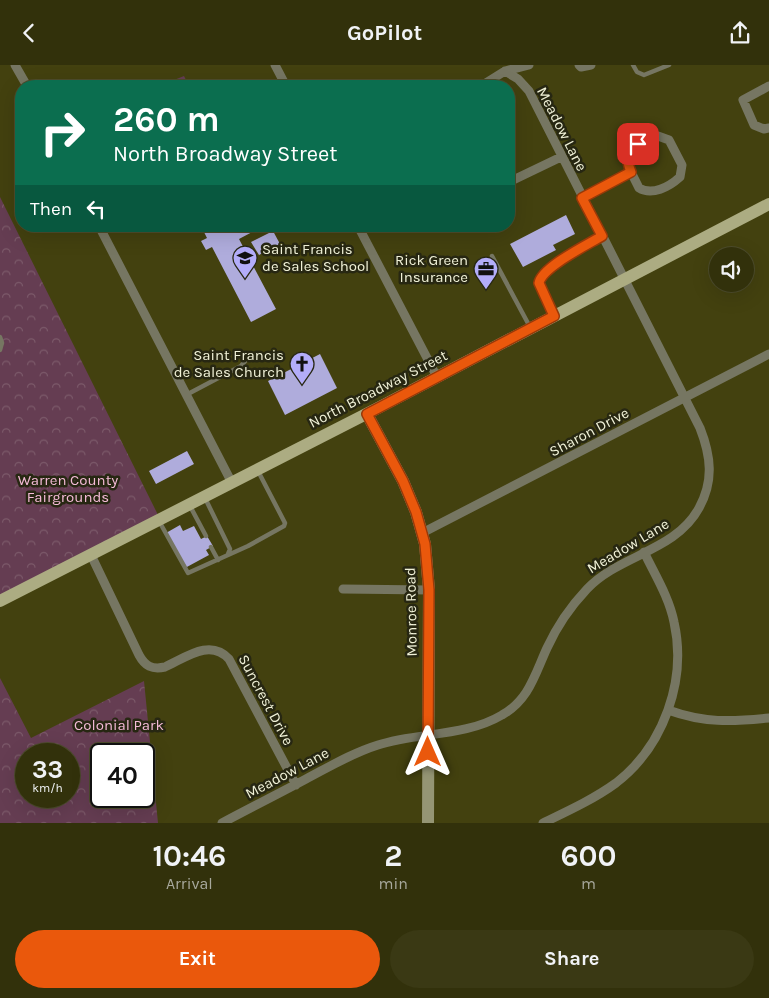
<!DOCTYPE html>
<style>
body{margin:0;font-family:Karla,sans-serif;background:#3a3914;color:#f1f3f6;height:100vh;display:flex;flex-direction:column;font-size:19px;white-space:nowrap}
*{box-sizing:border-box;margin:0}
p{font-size:16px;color:#a8a99d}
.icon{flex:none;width:28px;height:28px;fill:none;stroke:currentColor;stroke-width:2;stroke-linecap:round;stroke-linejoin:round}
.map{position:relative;height:758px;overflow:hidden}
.sheet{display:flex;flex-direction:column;background:#32310b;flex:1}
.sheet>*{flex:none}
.guide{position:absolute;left:15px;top:15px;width:500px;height:152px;border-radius:20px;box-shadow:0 5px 20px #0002,0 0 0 1px #4d4c2c;background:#0b6e4f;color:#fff;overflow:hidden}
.fabs{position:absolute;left:709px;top:182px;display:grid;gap:10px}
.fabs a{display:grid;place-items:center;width:45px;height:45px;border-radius:50%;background:#32310b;box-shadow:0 5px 20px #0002,0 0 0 1px #4d4c2c;font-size:25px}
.speed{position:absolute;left:15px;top:678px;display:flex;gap:10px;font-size:25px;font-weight:700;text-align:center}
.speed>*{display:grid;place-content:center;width:65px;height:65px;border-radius:50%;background:#32310b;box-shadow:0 5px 20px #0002,0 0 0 1px #4d4c2c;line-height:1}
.speed small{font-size:12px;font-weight:400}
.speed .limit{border:2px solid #111;border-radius:8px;background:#fff;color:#111}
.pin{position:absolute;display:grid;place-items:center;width:42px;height:42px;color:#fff;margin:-21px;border-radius:10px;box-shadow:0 2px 8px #0006}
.me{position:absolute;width:55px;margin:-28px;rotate:0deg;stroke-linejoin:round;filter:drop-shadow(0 0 4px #0008)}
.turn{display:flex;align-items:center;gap:18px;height:105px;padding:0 15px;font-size:22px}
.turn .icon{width:65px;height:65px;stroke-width:2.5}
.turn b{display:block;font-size:35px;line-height:42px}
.then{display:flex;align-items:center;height:48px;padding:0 15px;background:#0003;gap:10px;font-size:19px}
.eta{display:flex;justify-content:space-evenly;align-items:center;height:85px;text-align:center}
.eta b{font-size:30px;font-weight:700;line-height:35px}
.cta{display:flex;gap:10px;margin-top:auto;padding:10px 15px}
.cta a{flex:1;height:58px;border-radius:30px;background:#ea580c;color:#fff;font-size:20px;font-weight:700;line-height:58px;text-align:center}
.cta a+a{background:#3a3914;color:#f1f3f6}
header{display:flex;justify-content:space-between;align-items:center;height:65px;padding:0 15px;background:#32310b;font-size:22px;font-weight:700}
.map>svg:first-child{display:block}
</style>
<header><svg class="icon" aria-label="back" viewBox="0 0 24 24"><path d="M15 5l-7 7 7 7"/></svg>GoPilot<svg class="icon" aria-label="share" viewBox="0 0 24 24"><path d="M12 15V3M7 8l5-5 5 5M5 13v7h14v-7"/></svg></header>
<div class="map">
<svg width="769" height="758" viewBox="0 0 769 758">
<defs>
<pattern id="park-crowns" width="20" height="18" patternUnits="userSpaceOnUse" patternTransform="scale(1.25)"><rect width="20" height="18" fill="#653d52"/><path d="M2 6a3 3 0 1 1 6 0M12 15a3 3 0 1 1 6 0" fill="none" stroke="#7c5a6a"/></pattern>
</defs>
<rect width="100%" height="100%" fill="#43410f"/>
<path fill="url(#park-crowns)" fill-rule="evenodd" d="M0,132l160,322 -160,82z
M0,613l31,60 113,-57 14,142h-158zM26,689h43v42h-43zM101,689h43v42h-43z"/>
<path fill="#653d52" d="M184,11l5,10h-30z"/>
<path fill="#afacdc" d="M566,150l9,19 -22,11 3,5 -33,17 -13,-23z
M201,161h55l2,3 -19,10 37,70 -25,13 -39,-75 -6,3 -5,-9 6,-3z
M273,166l7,13 -21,11 -8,-13z
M320,289l17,34 -52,27 -17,-34z
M187,386l7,13 -38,20 -7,-13z
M180,460l3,6 11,-5 7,13 6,-3 6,10 -7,4 3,5 -24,13 -19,-35z"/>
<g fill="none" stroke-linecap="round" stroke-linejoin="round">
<path stroke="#767662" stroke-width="4.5" d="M633,0l4,7 7,3 25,-10
M492,191l38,71
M553,250c-4,-9 -14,-23 -14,-33 1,-12 51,-38 63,-46
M0,272l2,6 -2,7
M186,330l55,-29 5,-6
M205,433l25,51 -2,5
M190,441l16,30
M159,456l29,52 60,-27 36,-20 1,-3 -27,-52
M211,482l7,13"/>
<path stroke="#767662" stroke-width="9" d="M15,0l12,21
M275,0l11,21
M579,0l2,2 10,-2
M481,21l24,-15 24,-6
M769,21l-26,14 11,25 10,4 5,-1
M509,117l52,-25
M582,133l49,-26 8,16c13,8 30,-1 41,-11l2,-12 -13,-25 -11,-4c-23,6 -36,12 -27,36
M99,161l133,257
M358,161l79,151
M422,468l347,-179
M91,490l48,100c6,11 13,15 26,12 20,-9 45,-29 64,-8l67,126
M343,524l86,1
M668,645c36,13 63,12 101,8
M222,758c28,-15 56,-29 84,-44 23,-12 46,-26 72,-34 40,-13 87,-8 124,-30 27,-15 33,-41 45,-67 10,-22 24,-42 40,-59 32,-34 89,-38 112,-81 15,-27 12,-52 1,-80l-171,-337 -11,-12 -13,-8
M543,758c25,-12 51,-24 73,-40 48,-37 71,-103 58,-161 -5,-25 -19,-47 -30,-70"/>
<path stroke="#959574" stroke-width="12" d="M367,349l36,67 13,31 9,32 4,46 -1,233"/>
<path stroke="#acac82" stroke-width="12" d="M0,536l376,-192 393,-205"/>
</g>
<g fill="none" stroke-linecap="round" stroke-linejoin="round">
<defs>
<path id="route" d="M428,687l1,-162 -4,-46 -9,-32 -13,-31 -36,-67 187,-98 -15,-33c3,-16 48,-38 63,-47l-20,-38 49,-26c-5,-13 -6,-20 7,-28"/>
</defs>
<use href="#route" stroke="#983908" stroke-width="12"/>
<use href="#route" stroke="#ea580c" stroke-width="9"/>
</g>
<defs>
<symbol id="school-pin" viewBox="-11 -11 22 30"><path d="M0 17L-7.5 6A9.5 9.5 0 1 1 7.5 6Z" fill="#b3adf9" stroke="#272712"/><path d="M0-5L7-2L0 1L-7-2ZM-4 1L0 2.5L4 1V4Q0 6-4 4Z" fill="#111"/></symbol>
<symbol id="office-pin" viewBox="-11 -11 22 30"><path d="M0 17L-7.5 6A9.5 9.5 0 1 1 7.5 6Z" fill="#b3adf9" stroke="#272712"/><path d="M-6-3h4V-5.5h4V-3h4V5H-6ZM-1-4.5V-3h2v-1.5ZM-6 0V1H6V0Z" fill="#111"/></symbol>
<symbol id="church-pin" viewBox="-11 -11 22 30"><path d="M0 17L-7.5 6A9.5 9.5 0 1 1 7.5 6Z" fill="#b3adf9" stroke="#272712"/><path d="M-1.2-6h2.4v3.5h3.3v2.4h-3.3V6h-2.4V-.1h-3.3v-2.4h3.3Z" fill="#111"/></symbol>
</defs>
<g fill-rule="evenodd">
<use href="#school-pin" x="231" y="179" width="28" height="38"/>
<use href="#office-pin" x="472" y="190" width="28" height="38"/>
<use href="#church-pin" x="288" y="285" width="28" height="38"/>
</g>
<g text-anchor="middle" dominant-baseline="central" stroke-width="5" stroke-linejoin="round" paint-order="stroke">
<g font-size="15" fill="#f1f2d8" stroke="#272712">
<text transform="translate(562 64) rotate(63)">Meadow Lane</text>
<text transform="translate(378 324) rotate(-27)">North Broadway Street</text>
<text transform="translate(589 367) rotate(-28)">Sharon Drive</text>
<text transform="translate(628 481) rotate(-31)">Meadow Lane</text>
<text transform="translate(411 547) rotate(-91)">Monroe Road</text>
<text transform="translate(266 635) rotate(62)">Suncrest Drive</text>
<text transform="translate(287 708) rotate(-28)">Meadow Lane</text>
</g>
<g font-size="15" fill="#f1f2d8" stroke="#272712" text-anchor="end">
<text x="262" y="184" text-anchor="start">Saint Francis<tspan x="262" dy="17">de Sales School</tspan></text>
<text x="468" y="195">Rick Green<tspan x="468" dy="17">Insurance</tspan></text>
<text x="284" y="290">Saint Francis<tspan x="284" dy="17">de Sales Church</tspan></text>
</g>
<g font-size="15" fill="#f5bbd8" stroke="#272712">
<text x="68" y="415">Warren County<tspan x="68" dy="17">Fairgrounds</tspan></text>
<text x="119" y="660">Colonial Park</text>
</g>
</g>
</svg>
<div class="fabs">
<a><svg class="icon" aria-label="sound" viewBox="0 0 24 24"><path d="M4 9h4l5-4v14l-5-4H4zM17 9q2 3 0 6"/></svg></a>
</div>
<div class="speed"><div>33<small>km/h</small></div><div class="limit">40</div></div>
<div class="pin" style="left:638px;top:79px;background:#d93025"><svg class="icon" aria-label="arrive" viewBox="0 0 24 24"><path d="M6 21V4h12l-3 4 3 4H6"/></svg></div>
<svg class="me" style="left:428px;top:687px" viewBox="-20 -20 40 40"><path d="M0-17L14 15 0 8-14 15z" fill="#ea580c" stroke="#fff" stroke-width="4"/></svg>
<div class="guide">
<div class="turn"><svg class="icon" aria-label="right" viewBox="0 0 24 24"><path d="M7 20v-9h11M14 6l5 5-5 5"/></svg><div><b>260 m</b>North Broadway Street</div></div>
<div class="then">Then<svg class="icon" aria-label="left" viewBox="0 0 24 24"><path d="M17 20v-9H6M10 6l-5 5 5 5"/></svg></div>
</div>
</div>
<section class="sheet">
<div class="eta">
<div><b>10:46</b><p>Arrival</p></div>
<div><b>2</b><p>min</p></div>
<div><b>600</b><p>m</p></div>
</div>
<div class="cta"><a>Exit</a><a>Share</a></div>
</section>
